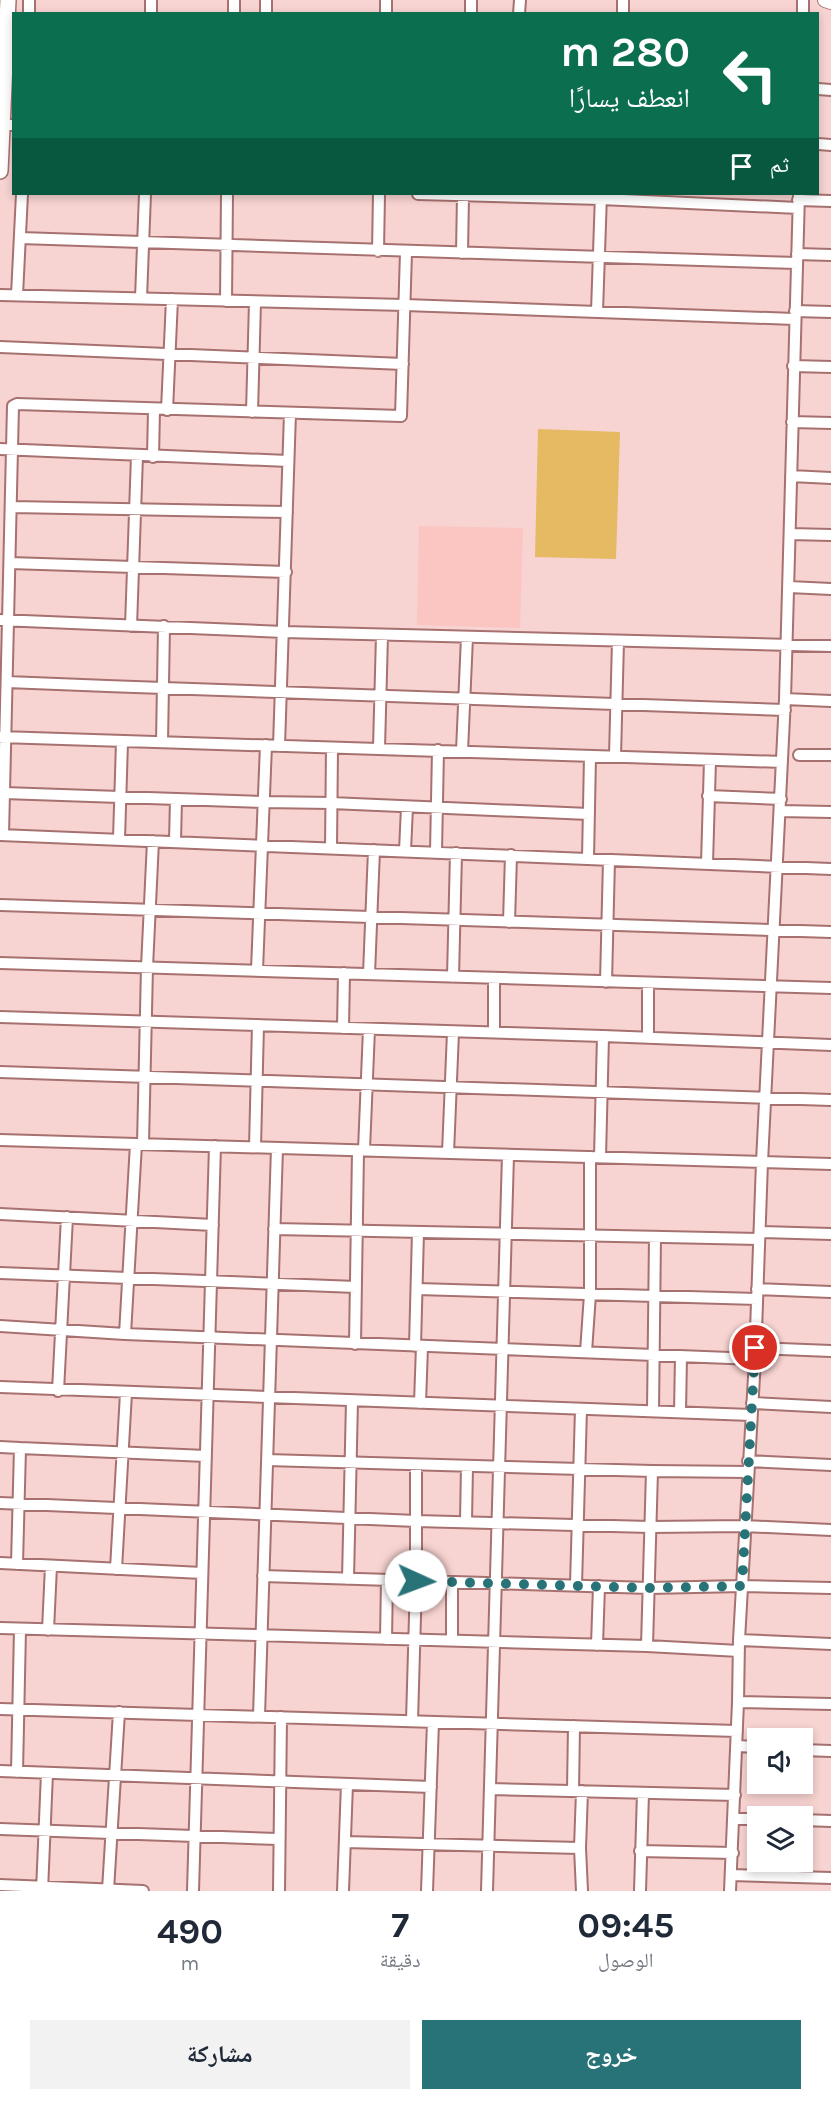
<!DOCTYPE html>
<html lang="ar">
<meta charset="utf-8">
<style>
body{margin:0;font-family:Karla,"Noto Naskh Arabic",sans-serif;background:#f2f2f3;color:#1f2937;direction:rtl;height:100vh;display:flex;flex-direction:column;font-size:22px;white-space:nowrap}
*{box-sizing:border-box;margin:0}
p{font-size:20px;color:#747a83}
.icon{flex:none;width:33px;height:33px;fill:none;stroke:currentColor;stroke-width:2;stroke-linecap:round;stroke-linejoin:round}
.map{position:relative;height:1891px;overflow:hidden;direction:ltr}
.side{display:flex;flex-direction:column;background:#fff;flex:1}
.side>*{flex:none}
.guide{position:absolute;left:12px;top:12px;width:807px;height:183px;border-radius:0px;box-shadow:0 3px 9px #0003;direction:rtl;background:#0b6e4f;color:#fff;overflow:hidden}
.buttons{position:absolute;left:747px;top:1728px;display:grid;gap:12px}
.buttons a{display:grid;place-items:center;width:66px;height:66px;border-radius:0px;background:#fff;box-shadow:0 3px 9px #0003;font-size:30px}
.pin{position:absolute;display:grid;place-items:center;width:51px;height:51px;color:#fff;margin:-26px;border:3px solid #fff;border-radius:50%;box-shadow:0 2px 6px #0007}
.me{position:absolute;width:66px;margin:-33px;rotate:92deg;stroke-linejoin:round;filter:drop-shadow(0 0 4px #0008)}
.turn{display:flex;align-items:center;gap:21px;height:126px;padding:0 30px;font-size:27px}
.turn .icon{width:78px;height:78px;stroke-width:2.5}
.turn b{display:block;font-size:42px;line-height:51px}
.then{display:flex;align-items:center;height:57px;padding:0 30px;background:#0003;gap:12px;font-size:22px}
.eta{display:flex;justify-content:space-evenly;align-items:center;height:102px;text-align:center}
.eta b{font-size:36px;font-weight:700;line-height:42px}
.button{display:flex;gap:12px;margin-top:auto;padding:12px 30px}
.button a{flex:1;height:69px;border-radius:0px;background:#287378;color:#fff;font-size:24px;font-weight:700;line-height:69px;text-align:center}
.button a+a{background:#f2f2f3;color:#1f2937}
.map>svg:first-child{display:block}
</style>
<div class="map">
<svg width="831" height="1891" viewBox="0 0 831 1891">
<rect width="100%" height="100%" fill="#f7d3d1"/>
<path fill="#fbc5c2" d="M419,526l104,2 -3,100 -103,-3z"/>
<path fill="#e6b963" d="M538,429l82,3 -4,127 -81,-2z"/>
<g fill="none" stroke-linecap="round" stroke-linejoin="round">
<defs>
<path id="minor" d="M471,0v14
M29,14v-14
M151,14v-14
M234,14v-14
M266,14v-14
M386,14v-14
M519,14l1,-14
M623,14v-14
M803,14v-14
M818,89l13,1
M1,125h13
M818,144l13,1
M418,194l183,5 197,9
M798,200l33,1
M20,238c259,10 518,16 777,25
M378,251l1,-57
M462,253l1,-58
M797,254l34,1
M0,295l405,10 389,14
M17,295l5,-101
M141,298l4,-104
M226,301l1,-107
M795,311l36,1
M597,312l4,-118
M0,347l403,17
M793,366l38,1
M167,410l5,-111
M252,412l3,-110
M792,422l39,1
M0,449l288,12
M153,457l1,-47
M791,476l40,2
M12,507l275,5
M790,534l41,1
M10,563l276,9
M789,587l42,2
M0,620l284,12 547,14
M131,626l6,-170
M7,682c259,11 518,17 778,28
M785,699l46,2
M0,737l782,25
M162,742l2,-116
M279,746l11,-333
M379,748l3,-113
M462,751l5,-114
M799,755h32
M615,756l3,-115
M4,793l260,9 67,1 258,11
M708,796l73,3
M780,811l51,1
M0,835l831,34
M3,835l10,-429 4,-2 384,12 5,-164
M119,839l3,-97
M175,841l1,-42
M331,848l1,-100
M405,851l2,-44
M436,852l2,-102
M588,859l2,-103
M707,864l3,-104
M0,905l831,27
M509,922l2,-67
M0,963l831,25
M257,970l9,-225
M369,974l5,-124
M453,977l3,-124
M606,982l3,-122
M0,1017l603,19 228,9
M343,1028l1,-55
M494,1032v-54
M648,1038v-55
M0,1072l831,28
M0,1140l831,24
M143,1144l4,-177 6,-126
M255,1147l3,-122
M364,1150l5,-121
M448,1153l5,-121
M600,1157l3,-121
M0,1214l213,11
M274,1229l485,10
M760,1232l71,2
M0,1273l356,14
M418,1289l339,10
M757,1289l74,3
M0,1326l125,8 630,25
M125,1334l11,-190
M355,1344l3,-193
M415,1346l3,-114
M755,1348l76,3
M586,1352l4,-58v-137
M0,1387l751,28
M58,1391l9,-174
M420,1403l2,-57
M752,1403l79,4
M653,1411l2,-174
M680,1412l1,-56
M0,1447l20,1
M267,1460l385,11 96,1
M748,1461l83,4
M0,1503l416,18 234,6 95,-1 86,4
M466,1521l1,-55
M0,1563l202,10
M17,1564l3,-116 186,8
M116,1569l10,-176
M263,1576l386,12 93,-2 89,2
M348,1579l4,-178
M576,1585l5,-176
M0,1628l647,18 92,5
M48,1630l3,-64
M386,1639l1,-59
M739,1640l92,4
M452,1641v-59
M597,1645l2,-59
M647,1646l5,-175
M738,1702l93,2
M0,1709l737,22
M259,1716l18,-568
M412,1721l4,-140v-116
M737,1746l21,1
M802,1750l29,1
M0,1771l431,16
M17,1772l3,-143
M490,1789l245,6
M573,1791l1,-65
M733,1819h25
M802,1820l29,1
M0,1829l278,10
M345,1842l235,6
M640,1851l93,2
M731,1875l100,3
M0,1885l143,6
M108,1890l11,-178
M42,1891l5,-118
M193,1891l22,-745
M279,1891l2,-174
M343,1891l4,-107
M427,1891l6,-169
M487,1891l21,-736
M582,1891l-2,-43 2,-57
M640,1891l3,-98
M730,1891l8,-189 1,-62 16,-281 7,-197 23,-463 14,-505"/>
<path id="major" d="M825,0l6,2"/>
<path id="highway" d="M0,171l8,-171"/>
</defs>
<use href="#minor" stroke="#a6716f" stroke-width="14"/>
<use href="#major" stroke="#a6716f" stroke-width="16"/>
<use href="#highway" stroke="#a6716f" stroke-width="18"/>
<use href="#minor" stroke="#fff" stroke-width="10"/>
<use href="#major" stroke="#fff" stroke-width="14"/>
<use href="#highway" stroke="#fff" stroke-width="15"/>
</g>
<g fill="none" stroke-linecap="round" stroke-linejoin="round">
<path stroke="#287378" stroke-width="10" stroke-dasharray="0 18" d="M416,1581l232,7 94,-2 13,-238"/>
</g>
</svg>
<div class="buttons">
<a><svg class="icon" aria-label="sound" viewBox="0 0 24 24"><path d="M4 9h4l5-4v14l-5-4H4zM17 9q2 3 0 6"/></svg></a>
<a><svg class="icon" aria-label="layers" viewBox="0 0 24 24"><path d="M12 4l9 5-9 5-9-5zM3 14l9 5 9-5"/></svg></a>
</div>
<div class="pin" style="left:755px;top:1348px;background:#d93025"><svg class="icon" aria-label="arrive" viewBox="0 0 24 24"><path d="M6 21V4h12l-3 4 3 4H6"/></svg></div>
<svg class="me" style="left:416px;top:1581px" viewBox="-20 -20 40 40"><circle r="19" fill="#fff"/><path d="M0-13L10 11 0 6-10 11z" fill="#287378"/></svg>
<div class="guide">
<div class="turn"><svg class="icon" aria-label="left" viewBox="0 0 24 24"><path d="M17 20v-9H6M10 6l-5 5 5 5"/></svg><div><b>280 m</b>انعطف يسارًا</div></div>
<div class="then">ثم<svg class="icon" aria-label="arrive" viewBox="0 0 24 24"><path d="M6 21V4h12l-3 4 3 4H6"/></svg></div>
</div>
</div>
<section class="side">
<div class="eta">
<div><b>09:45</b><p>الوصول</p></div>
<div><b>7</b><p>دقيقة</p></div>
<div><b>490</b><p>m</p></div>
</div>
<div class="button"><a>خروج</a><a>مشاركة</a></div>
</section>
